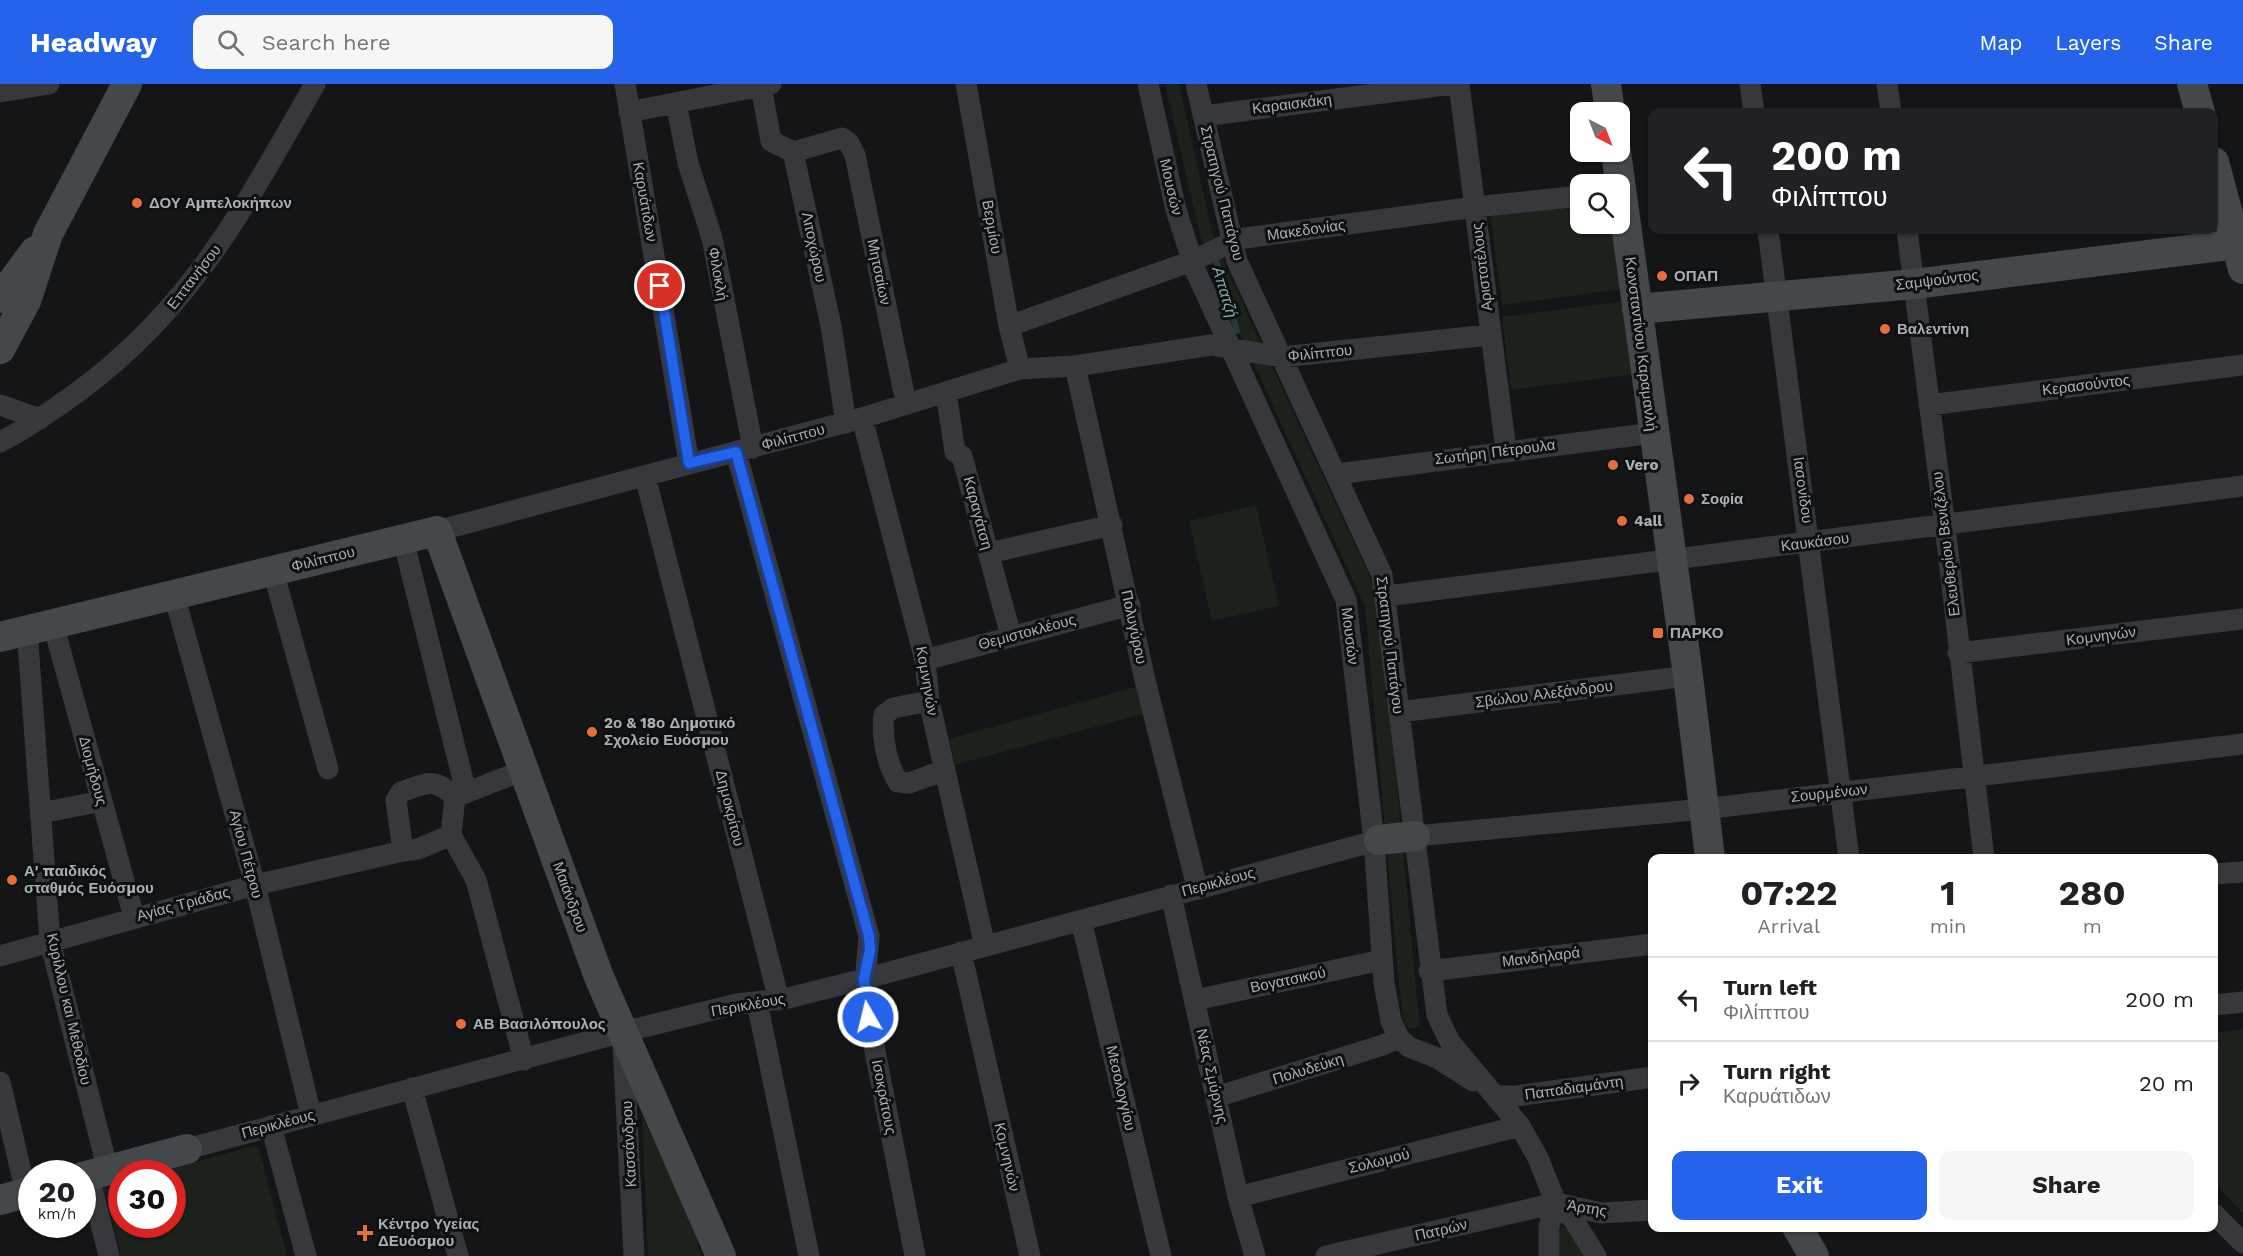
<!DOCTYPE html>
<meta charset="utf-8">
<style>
body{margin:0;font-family:"Work Sans",sans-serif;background:#f6f6f6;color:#202124;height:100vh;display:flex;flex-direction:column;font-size:22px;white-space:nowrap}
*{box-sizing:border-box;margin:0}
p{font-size:20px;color:#757577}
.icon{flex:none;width:33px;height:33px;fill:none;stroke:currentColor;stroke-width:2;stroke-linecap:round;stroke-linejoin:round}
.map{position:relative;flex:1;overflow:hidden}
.side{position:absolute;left:1648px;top:770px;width:570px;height:378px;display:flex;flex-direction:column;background:#fff;border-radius:12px;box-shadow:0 2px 4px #0004}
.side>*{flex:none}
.top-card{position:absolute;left:1648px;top:24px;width:570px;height:126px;border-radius:12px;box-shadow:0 2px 4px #0004;background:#202124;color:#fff;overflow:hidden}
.needle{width:39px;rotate:138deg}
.controls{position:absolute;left:1570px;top:18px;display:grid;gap:12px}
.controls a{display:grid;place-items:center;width:60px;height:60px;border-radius:12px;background:#fff;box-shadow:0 2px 4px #0004;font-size:30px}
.speed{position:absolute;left:18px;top:1076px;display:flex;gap:12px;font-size:30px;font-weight:700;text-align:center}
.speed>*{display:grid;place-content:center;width:78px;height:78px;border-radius:50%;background:#fff;box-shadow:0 2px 4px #0004;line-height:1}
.speed small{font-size:15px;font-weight:400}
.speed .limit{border:9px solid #d22;background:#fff;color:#111}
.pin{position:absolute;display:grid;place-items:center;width:51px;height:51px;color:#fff;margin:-26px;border:3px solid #fff;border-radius:50%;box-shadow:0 2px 6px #0007}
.me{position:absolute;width:66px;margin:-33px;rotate:352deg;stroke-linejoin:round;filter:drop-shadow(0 0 4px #0008)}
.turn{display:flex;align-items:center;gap:21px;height:126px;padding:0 24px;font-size:27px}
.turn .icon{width:78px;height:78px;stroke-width:2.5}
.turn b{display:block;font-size:42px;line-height:51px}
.eta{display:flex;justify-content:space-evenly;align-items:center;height:102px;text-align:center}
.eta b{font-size:36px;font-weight:700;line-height:42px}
.cta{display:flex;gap:12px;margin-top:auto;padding:12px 24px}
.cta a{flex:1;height:69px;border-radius:12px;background:#2563eb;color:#fff;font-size:24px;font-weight:700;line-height:69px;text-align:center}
.cta a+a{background:#f6f6f6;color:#202124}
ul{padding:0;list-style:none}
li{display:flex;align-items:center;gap:18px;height:84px;padding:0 24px;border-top:2px solid #e0e0e0}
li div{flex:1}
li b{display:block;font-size:22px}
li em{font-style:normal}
header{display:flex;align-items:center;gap:36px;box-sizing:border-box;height:84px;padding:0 30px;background:#2563eb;color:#fff}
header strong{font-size:28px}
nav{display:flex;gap:33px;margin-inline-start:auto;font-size:21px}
.search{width:420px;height:54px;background:#f6f6f6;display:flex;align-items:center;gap:15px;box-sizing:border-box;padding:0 21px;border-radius:12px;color:#757577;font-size:22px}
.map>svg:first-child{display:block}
</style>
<header>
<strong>Headway</strong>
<div class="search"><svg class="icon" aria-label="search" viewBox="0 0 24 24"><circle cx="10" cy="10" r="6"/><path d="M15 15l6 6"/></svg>Search here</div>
<nav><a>Map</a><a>Layers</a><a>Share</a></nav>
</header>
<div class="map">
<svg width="2243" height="1172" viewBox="0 0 2243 1172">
<rect width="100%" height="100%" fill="#141516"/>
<path fill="#1c211b" d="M1165,0h14l33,147 16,41 151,324 40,422v7l-6,4 -6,-2 -4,-7 -6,-55 -32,-358 -152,-332 -12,-36z
M1581,118v22h34l8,65 -121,16 -12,-92z
M1625,217l10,73 -124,16 -9,-73z
M1256,421l23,101 -67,15 -23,-100z
M1139,602l7,27 -191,52 -6,-26z
M2243,945v184l-29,-30v-150z
M642,1032l50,105 9,35h-53z
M258,1061l29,111h-166l-18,-70 18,-4 1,42h50v-51h-18z
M1562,1142l20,14 5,16h-28l-3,-8z"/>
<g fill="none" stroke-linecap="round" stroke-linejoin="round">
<path stroke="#2b3839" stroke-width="6" d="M1214,170l23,77"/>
<path stroke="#36383b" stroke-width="21" d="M625,0l64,379
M966,0l43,242 11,43
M1148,0l28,126 20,62 150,328 28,241 10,142 7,38 8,17 10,9 28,11 36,23
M1196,0l41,177 145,314 55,440 13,27 70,84 18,32 18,45 17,16 23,37
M1459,0l47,366
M1750,0l4,28
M1887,0l4,28
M761,2l10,55 22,11
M0,8l49,-8
M676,19l12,60 24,75 41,210
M629,28l142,-28
M1203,32l250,-32
M793,68l49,-14 7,5 6,12 51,248
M793,68l38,174 15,97
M1768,146l81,628
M1907,146l38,296 39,332
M1009,242l183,-65 46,-22 237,-32 106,-11
M1075,282l70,314 52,207
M946,308l9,60 7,4 49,180
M0,321l40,14
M1929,321l314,-40
M862,334l63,242 4,41 56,245
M0,358c21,-10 39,-23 58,-36 128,-86 183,-193 257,-322
M736,368l133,484 -5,59 51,261
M1337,390l316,-41
M645,392l134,524
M437,447l425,-113 158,-49 55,-3 136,-21 71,12 207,-22
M403,455l63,253
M989,469l123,-28
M273,487l55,198
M174,511l81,290 56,230
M1387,512l856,-110
M53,540l81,293
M27,546l23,311 58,230
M1958,569l285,-34
M925,576l205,-55
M929,617l-36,7 -9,7c-3,20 3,50 14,67l11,1 36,-13
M1399,628l289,-36
M455,713l-4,38 -33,14 -15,2 -7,-51 5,-8c25,-8 33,-16 54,5l69,-27
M41,729l61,-12
M451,751l25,45 48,180
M1415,752l289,-27 539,-65
M2214,790l29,-2
M1171,811l67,302 17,59
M1081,836l80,336
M961,868l69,304
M0,872l255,-71 148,-34
M1429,887l224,-27
M1195,916l187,-40
M757,918l52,254
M2214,921l29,-3
M623,960l11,212
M0,998l26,111
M412,1004l46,168
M1495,1012h21l137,-19
M1216,1013l167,-52 16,-7
M271,1042l35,130
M187,1065l436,-117 114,-28 51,-6 76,-19 515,-139
M89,1092l20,80
M1238,1113l282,-71
M2214,1130l29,29
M1326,1172l230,-53 45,10 52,-3
M1549,1172v-30l7,-23"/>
<path stroke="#44484b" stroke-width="30" d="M1606,0l4,28
M2192,0l8,28
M1616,68l72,524 22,182
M2214,78l29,107
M0,214l35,-47
M1637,225l277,-25 323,-40
M0,265l26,-48 22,-67 79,-150
M0,553l437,-106 162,446 122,279
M1379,756l36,-4
M82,1093l105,-28
M0,1116l32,-9
M1797,1143l17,29"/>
</g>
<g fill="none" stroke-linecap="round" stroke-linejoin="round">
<defs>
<path id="route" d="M660,202l29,177 47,-11 133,484 1,14 -6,29 4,38"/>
</defs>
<use href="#route" stroke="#184099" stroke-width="15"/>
<use href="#route" stroke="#2563eb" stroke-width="10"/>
</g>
<g fill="#e76e3c" stroke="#0f1011" stroke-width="2">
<circle cx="137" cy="119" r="6"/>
<circle cx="1662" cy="192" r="6"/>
<circle cx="1885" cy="245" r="6"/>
<circle cx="1613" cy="381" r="6"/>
<circle cx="1689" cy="415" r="6"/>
<circle cx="1622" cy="437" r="6"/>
<rect x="1652" y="543" width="12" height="12" rx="3"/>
<circle cx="592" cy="648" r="6"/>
<circle cx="12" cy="796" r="6"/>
<circle cx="461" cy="940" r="6"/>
<path d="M362 1140h6v6h6v6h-6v6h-6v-6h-6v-6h6z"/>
</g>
<g text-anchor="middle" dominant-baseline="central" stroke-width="6" stroke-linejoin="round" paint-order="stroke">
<g font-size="15" fill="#a7b1b5" stroke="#0f1011">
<text transform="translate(1292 20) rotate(-7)">Καραισκάκη</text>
<text transform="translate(1171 103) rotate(77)">Μουσών</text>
<text transform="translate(1222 109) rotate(76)">Στρατηγού Παπάγου</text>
<text transform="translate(645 118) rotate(80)">Καρυάτιδων</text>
<text transform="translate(992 143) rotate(80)">Βερμίου</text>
<text transform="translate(1306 146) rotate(-8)">Μακεδονίας</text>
<text transform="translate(814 163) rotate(78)">Λιτοχώρου</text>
<text transform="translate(1482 183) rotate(-97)">Αριστοτέλους</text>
<text transform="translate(879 188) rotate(78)">Μητσαίων</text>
<text transform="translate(718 190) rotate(80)">Φιλοκλή</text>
<text transform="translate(194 193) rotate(-52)">Επτανήσου</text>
<text transform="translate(1937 196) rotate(-7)">Σαμψούντος</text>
<text transform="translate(1641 260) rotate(83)">Κωνσταντίνου Καραμανλή</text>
<text transform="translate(1320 269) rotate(-6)">Φιλίππου</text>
<text transform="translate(2086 301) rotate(-7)">Κερασούντος</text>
<text transform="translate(793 353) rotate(-15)">Φιλίππου</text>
<text transform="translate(1495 368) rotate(-7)">Σωτήρη Πέτρουλα</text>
<text transform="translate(1803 406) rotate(82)">Ιασoνίδου</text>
<text transform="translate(978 429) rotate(75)">Καραγάτση</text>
<text transform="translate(1815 458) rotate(-7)">Καυκάσου</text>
<text transform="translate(1946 460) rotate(-97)">Ελευθερίου Βενιζέλου</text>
<text transform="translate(323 475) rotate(-14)">Φιλίππου</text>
<text transform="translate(1134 543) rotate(78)">Πολυγύρου</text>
<text transform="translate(1027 548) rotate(-15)">Θεμιστοκλέους</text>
<text transform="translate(1350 552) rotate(83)">Μουσών</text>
<text transform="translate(2101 552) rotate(-7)">Κομνηνών</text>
<text transform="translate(1390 561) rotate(83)">Στρατηγού Παπάγου</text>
<text transform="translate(927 597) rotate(80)">Κομνηνών</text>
<text transform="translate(1544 610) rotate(-7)">Σβώλου Αλεξάνδρου</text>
<text transform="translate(93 687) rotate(75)">Διομήδους</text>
<text transform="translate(1829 709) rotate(-6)">Σουρμένων</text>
<text transform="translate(730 724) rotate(76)">Δημοκρίτου</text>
<text transform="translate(246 770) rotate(75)">Αγίου Πέτρου</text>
<text transform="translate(1218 798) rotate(-15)">Περικλέους</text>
<text transform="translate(570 813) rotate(70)">Μαιάνδρου</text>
<text transform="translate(183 820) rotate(-15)">Αγίας Τριάδας</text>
<text transform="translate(1541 873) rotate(-7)">Μανδηλαρά</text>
<text transform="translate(1288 896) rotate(-12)">Βογατσικού</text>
<text transform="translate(748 921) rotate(-10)">Περικλέους</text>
<text transform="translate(69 925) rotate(77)">Κυρίλλου και Μεθοδίου</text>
<text transform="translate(1308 985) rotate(-17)">Πολυδεύκη</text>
<text transform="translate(1212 992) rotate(77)">Νέας Σμύρνης</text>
<text transform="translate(1121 1004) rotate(77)">Μεσολογγίου</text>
<text transform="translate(1574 1004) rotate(-8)">Παπαδιαμάντη</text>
<text transform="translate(884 1013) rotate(79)">Ισοκράτους</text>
<text transform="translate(278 1040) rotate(-15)">Περικλέους</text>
<text transform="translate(629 1060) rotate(-93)">Κασσάνδρου</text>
<text transform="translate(1007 1073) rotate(77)">Κομνηνών</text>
<text transform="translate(1379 1077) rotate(-14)">Σολωμού</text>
<text transform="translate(1587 1124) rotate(9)">Άρτης</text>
<text transform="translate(1441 1146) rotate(-13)">Πατρών</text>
</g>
<g font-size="15" font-weight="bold" fill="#a7b1b5" stroke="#0f1011" text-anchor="start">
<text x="149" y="119">ΔΟΥ Αμπελοκήπων</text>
<text x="1674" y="192">ΟΠΑΠ</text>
<text x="1897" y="245">Βαλεντίνη</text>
<text x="1625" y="381">Vero</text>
<text x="1701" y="415">Σοφία</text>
<text x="1634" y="437">4all</text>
<text x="1670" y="549">ΠΑΡΚΟ</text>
<text x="604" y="639">2ο &amp; 18ο Δημοτικό<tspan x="604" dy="17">Σχολείο Ευόσμου</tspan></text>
<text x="24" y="787">Α' παιδικός<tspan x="24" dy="17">σταθμός Ευόσμου</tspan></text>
<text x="473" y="940">ΑΒ Βασιλόπουλος</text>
<text x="378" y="1140">Κέντρο Υγείας<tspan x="378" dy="17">ΔΕυόσμου</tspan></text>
</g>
<g font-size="16" font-style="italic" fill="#80aaaf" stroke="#0f1011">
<text transform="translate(1225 208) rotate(73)">Απατζή</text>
</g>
</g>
</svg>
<div class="controls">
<a><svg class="needle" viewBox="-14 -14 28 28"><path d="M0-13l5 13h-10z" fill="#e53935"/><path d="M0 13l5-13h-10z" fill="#757577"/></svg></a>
<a><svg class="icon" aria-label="search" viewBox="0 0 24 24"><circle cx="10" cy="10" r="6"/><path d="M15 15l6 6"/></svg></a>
</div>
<div class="speed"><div>20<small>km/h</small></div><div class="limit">30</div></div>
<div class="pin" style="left:660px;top:202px;background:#d93025"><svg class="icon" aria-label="arrive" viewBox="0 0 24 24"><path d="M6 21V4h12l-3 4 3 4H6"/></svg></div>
<svg class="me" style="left:868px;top:933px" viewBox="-20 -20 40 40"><circle r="17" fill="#2563eb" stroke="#fff" stroke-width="3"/><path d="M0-11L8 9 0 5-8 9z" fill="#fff"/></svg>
<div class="top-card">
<div class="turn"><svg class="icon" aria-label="left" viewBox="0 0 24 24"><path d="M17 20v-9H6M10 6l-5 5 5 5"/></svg><div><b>200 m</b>Φιλίππου</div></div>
</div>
<section class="side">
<div class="eta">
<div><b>07:22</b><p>Arrival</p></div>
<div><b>1</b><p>min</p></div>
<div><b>280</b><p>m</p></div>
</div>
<ul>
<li><svg class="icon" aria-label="left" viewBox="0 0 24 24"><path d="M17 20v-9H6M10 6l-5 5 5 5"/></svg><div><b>Turn left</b><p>Φιλίππου</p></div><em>200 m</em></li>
<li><svg class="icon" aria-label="right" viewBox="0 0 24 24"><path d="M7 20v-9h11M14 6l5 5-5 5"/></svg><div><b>Turn right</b><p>Καρυάτιδων</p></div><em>20 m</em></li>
</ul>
<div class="cta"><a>Exit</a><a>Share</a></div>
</section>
</div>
